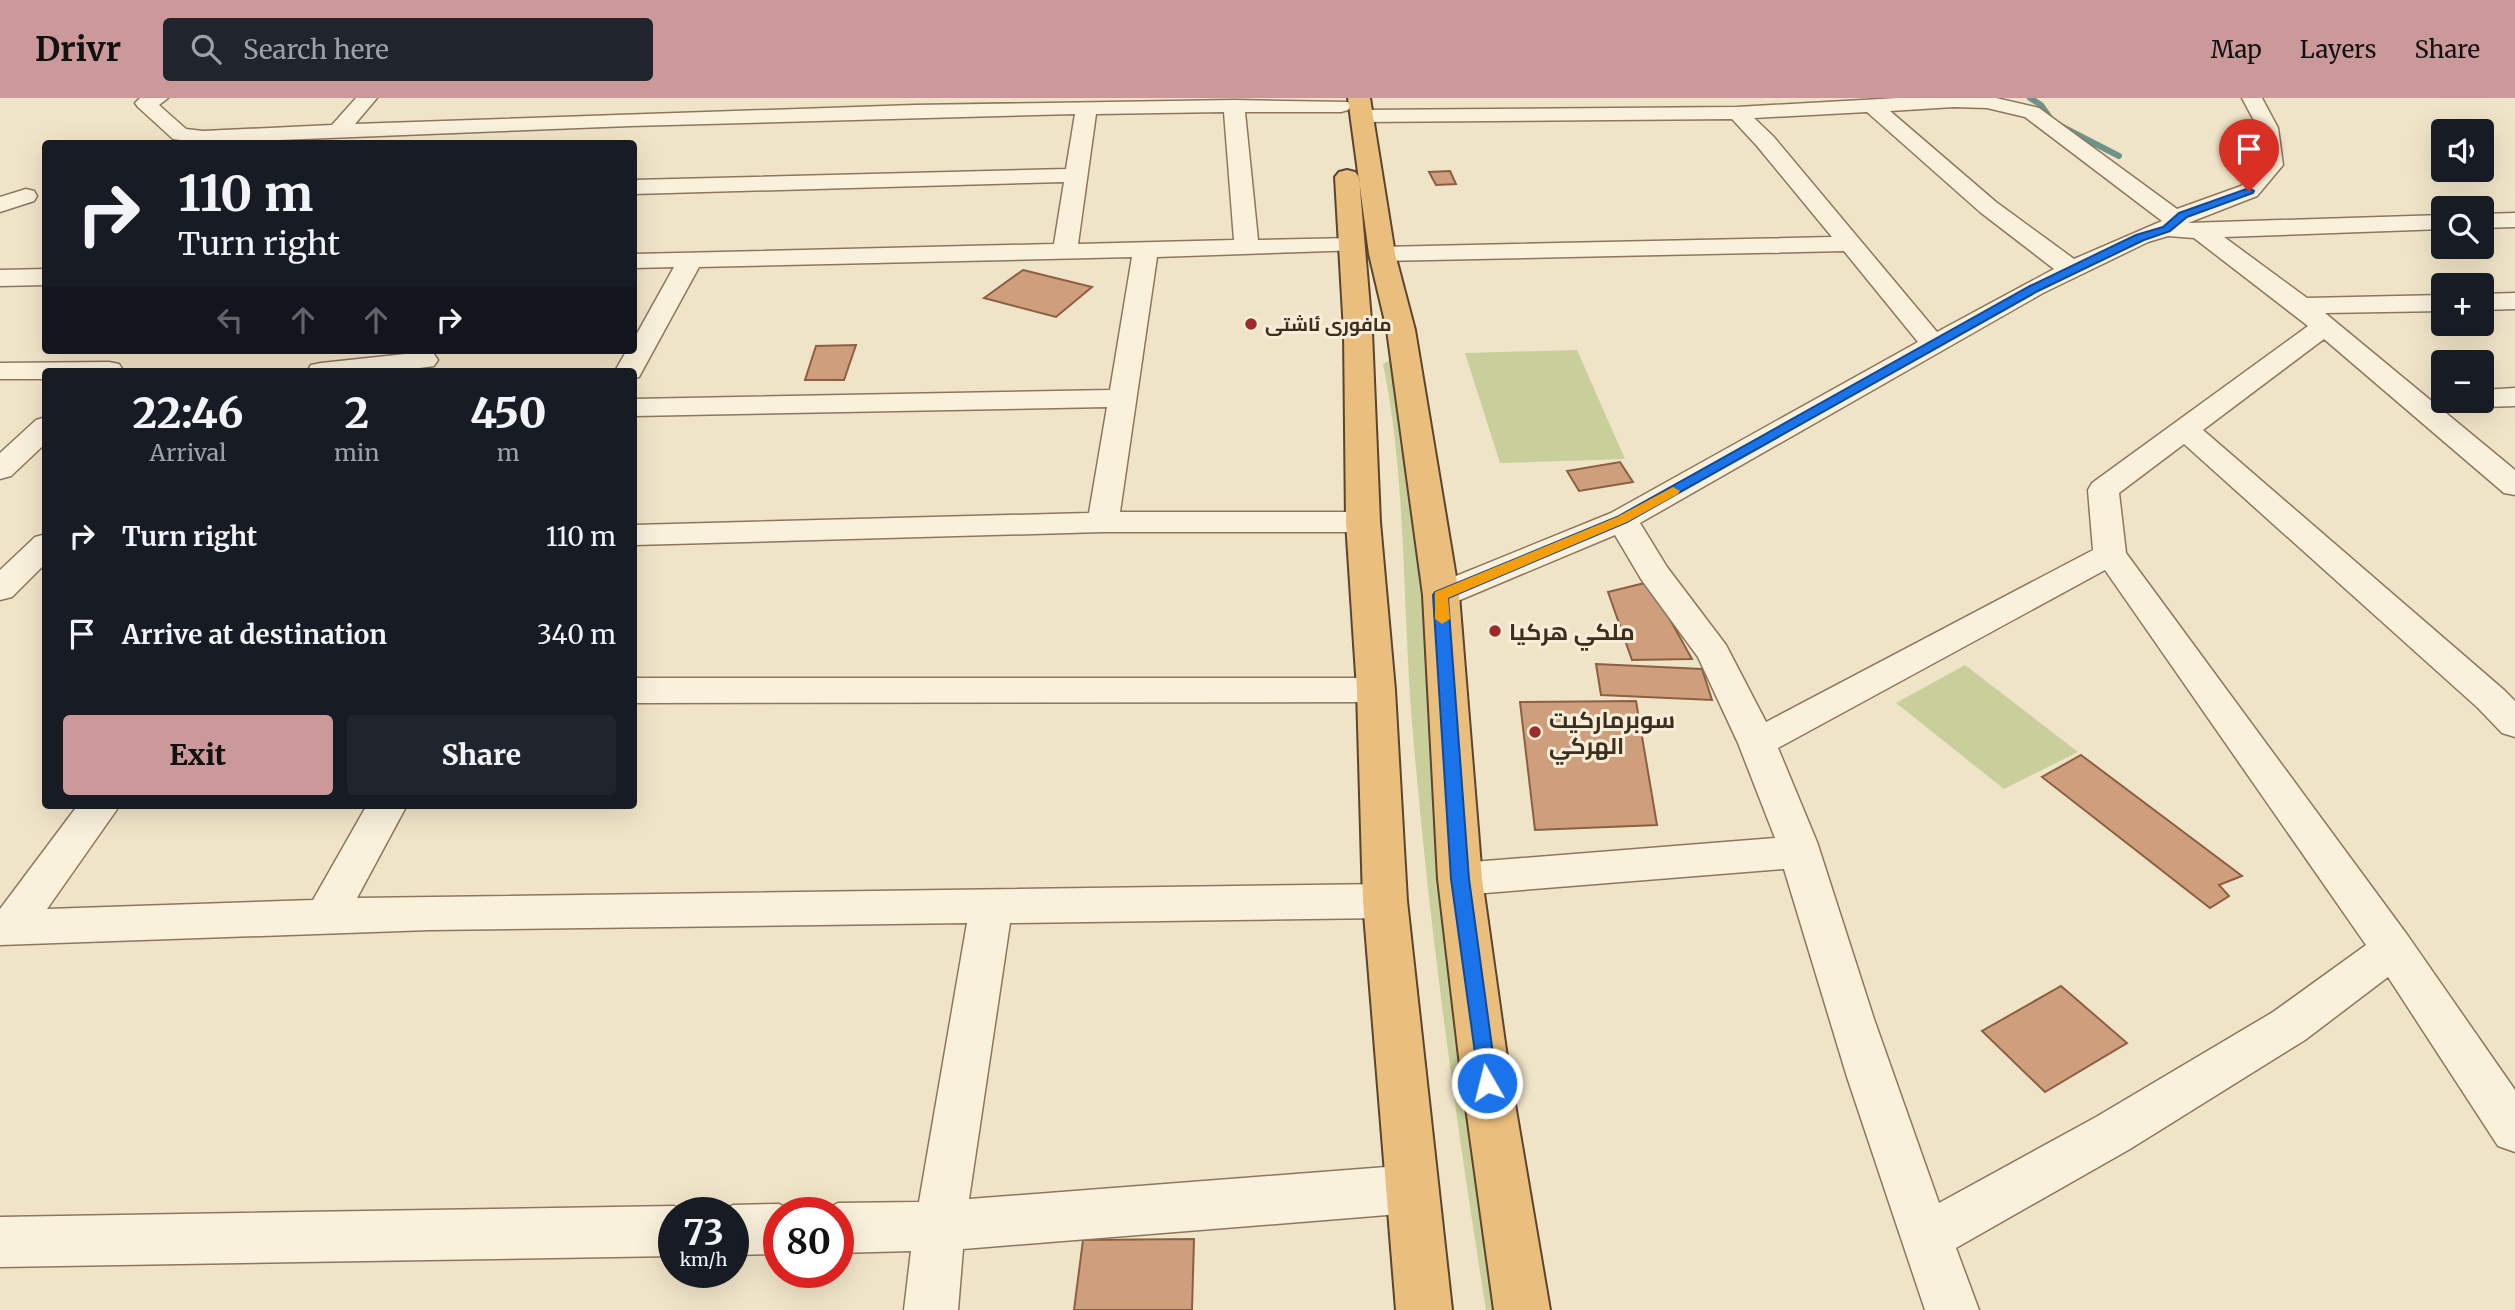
<!DOCTYPE html>
<meta charset="utf-8">
<style>
body{margin:0;font-family:Merriweather,Cairo,serif;background:#20242c;color:#f1f3f6;height:100vh;display:flex;flex-direction:column;font-size:26px;white-space:nowrap}
*{box-sizing:border-box;margin:0}
p{font-size:23px;color:#9ea1a6}
.icon{flex:none;width:38px;height:38px;fill:none;stroke:currentColor;stroke-width:2;stroke-linecap:round;stroke-linejoin:round}
.map{position:relative;flex:1;overflow:hidden}
.drawer{position:absolute;left:42px;top:270px;width:595px;height:441px;display:flex;flex-direction:column;background:#171b24;border-radius:7px;box-shadow:0 7px 28px #0002}
.drawer>*{flex:none}
.hud{position:absolute;left:42px;top:42px;width:595px;height:214px;border-radius:7px;box-shadow:0 7px 28px #0002;background:#171b24;color:#f1f3f6;overflow:hidden}
.tools{position:absolute;left:2431px;top:21px;display:grid;gap:14px}
.tools a{display:grid;place-items:center;width:63px;height:63px;border-radius:7px;background:#171b24;box-shadow:0 7px 28px #0002;font-size:35px}
.speed{position:absolute;left:658px;top:1099px;display:flex;gap:14px;font-size:35px;font-weight:700;text-align:center}
.speed>*{display:grid;place-content:center;width:91px;height:91px;border-radius:50%;background:#171b24;box-shadow:0 7px 28px #0002;line-height:1}
.speed small{font-size:18px;font-weight:400}
.speed .limit{border:10px solid #d22;background:#fff;color:#111}
.pin{position:absolute;display:grid;place-items:center;width:60px;height:60px;color:#fff;margin:-72px -30px;border-radius:50% 50% 50% 0;rotate:-45deg;box-shadow:0 0 7px #0007}
.pin .icon{rotate:45deg}
.me{position:absolute;width:77px;margin:-38px;rotate:352deg;stroke-linejoin:round;filter:drop-shadow(0 0 5px #0008)}
.turn{display:flex;align-items:center;gap:24px;height:147px;padding:0 21px;font-size:32px}
.turn .icon{width:91px;height:91px;stroke-width:2.5}
.turn b{display:block;font-size:49px;line-height:60px}
.lanes{display:flex;align-items:center;height:66px;padding:0 21px;background:#0003;justify-content:center;gap:35px;direction:ltr}
.lanes .off{opacity:.35}
.eta{display:flex;justify-content:space-evenly;align-items:center;height:119px;text-align:center}
.eta b{font-size:42px;font-weight:800;line-height:49px}
.cta{display:flex;gap:14px;margin-top:auto;padding:14px 21px}
.cta a{flex:1;height:80px;border-radius:7px;background:#cc999b;color:#111;font-size:28px;font-weight:800;line-height:80px;text-align:center}
.cta a+a{background:#20242c;color:#f1f3f6}
ul{padding:0;list-style:none}
li{display:flex;align-items:center;gap:21px;height:98px;padding:0 21px}
li div{flex:1}
li b{display:block;font-size:26px}
li em{font-style:normal}
header{display:flex;align-items:center;gap:42px;box-sizing:border-box;height:98px;padding:0 35px;background:#cc999b;color:#111}
header strong{font-size:33px}
nav{display:flex;gap:38px;margin-inline-start:auto;font-size:24px}
.search{width:490px;height:63px;background:#20242c;display:flex;align-items:center;gap:18px;box-sizing:border-box;padding:0 24px;border-radius:7px;color:#9ea1a6;font-size:26px}
.map>svg:first-child{display:block}
</style>
<header>
<strong>Drivr</strong>
<div class="search"><svg class="icon" aria-label="search" viewBox="0 0 24 24"><circle cx="10" cy="10" r="6"/><path d="M15 15l6 6"/></svg>Search here</div>
<nav><a>Map</a><a>Layers</a><a>Share</a></nav>
</header>
<div class="map">
<svg width="2515" height="1212" viewBox="0 0 2515 1212">
<rect width="100%" height="100%" fill="#f0e4c8"/>
<path fill="#c9cf9b" d="M1577,252l48,109 -125,4 -35,-110z
M1390,262h9l118,950h-31c-31,-195 -58,-391 -74,-588 -10,-119 -5,-241 -29,-358z
M1965,567l113,87 -74,37 -108,-86z"/>
<g fill="none" stroke-linecap="round" stroke-linejoin="round">
<path stroke="#6f938a" stroke-width="6" d="M2030,0l11,7 12,17 66,34"/>
</g>
<path fill="#cf9f7d" stroke="#8d5f41" stroke-width="2" d="M1450,73l6,13 -20,1 -7,-13z
M1023,172l69,17 -36,30 -72,-19z
M856,247l-12,35h-39l11,-34z
M1620,364l13,20 -54,9 -12,-20z
M1649,484l43,77 -60,1 -24,-68z
M1596,566l106,5 10,31 -111,-5z
M1636,603l21,124 -122,5 -15,-128z
M2081,657l161,121 -23,9 10,11 -19,12 -168,-131z
M2061,888l66,57 -82,49 -63,-61z
M1194,1141l-2,71h-118l9,-70z"/>
<g fill="none" stroke-linecap="round" stroke-linejoin="round">
<defs>
<path id="minor" d="M140,0h28l-9,7 27,24 17,2 129,-6 24,-27h21l-22,26 559,-19 320,-5 114,2 3,4 -3,4 -7,2h-96l13,128 94,-2 9,2 3,5 -3,5 -204,7 -37,255h243l11,3 5,7 -5,7 -11,3h-260l-469,13v-20l455,-12 18,-106 -473,9v-17l476,-9 22,-133 -433,10 -60,110 -5,1v-7h-19l12,-21h7v-11l40,-72 -40,1v-14l420,-10 10,-62 -430,12v-14l432,-11 9,-55 -445,12 -427,17 -30,-4 -35,-32 -3,-4zM1224,14l10,128 -156,4 18,-130z
M1898,0h98l43,10 138,101 64,-23 20,-22 -3,-36 -16,-30h20l16,30 5,37 -26,31 -69,27 255,-8v14l-219,8 83,61 136,-3v16l-118,2 190,157v25l-11,-2 -180,-154 -121,91 301,260 11,11v36l-13,-4 -24,-25 -294,-264 -65,49 7,60 282,383 107,154v62l-17,-6 -110,-169 -83,63 -175,109 -174,99 23,62h-54l-78,-233 -63,-208 -324,26 -15,-4 -6,-12 6,-12 15,-4 315,-25 -37,-95 -40,-86 -57,-78 -26,-44 -162,68 -12,3 -12,-3 -5,-8 5,-8 182,-74 307,-171 -74,-91 -462,10 -9,-2 -3,-5 3,-5 9,-2 450,-10 -75,-91 -25,-27 -370,3 -7,-2 -3,-4 3,-4 7,-2 375,-3zM1954,9l33,1 38,9 137,104 -88,38 -78,-57 -106,-91zM1867,14l113,100 74,57 -117,63 -164,-196 -19,-18zM2168,138l26,2 114,88 -216,157 -4,7 5,60 -327,172 -40,-77 -59,-78 -27,-44 403,-230 105,-51zM2105,472l261,375 -93,67 -177,105 -157,86 -65,-184 -57,-177 -39,-94z
M26,91l8,2 3,5 -3,5 -34,11v-15z
M2515,115v14l-33,1v-14z
M46,171v16l-46,1v-16z
M2515,195v16l-33,1v-16z
M424,254l10,2 4,6 -4,6 -36,5h-91l4,-6 10,-2z
M109,264l10,2 4,6 -77,1v8h-46v-16z
M2515,290v18l-33,1 -12,-6h12v-11z
M46,319v26l-35,33 -11,3v-26l36,-33z
M46,436v29l-34,34 -12,3v-30l35,-33z
M1376,580l13,3 5,9 -5,9 -13,3 -742,1v-25z
M78,707h42l-73,104 266,-9 54,-95h40l-50,93 1028,-14 15,5 6,12 -6,12 -15,5 -375,5 -41,276 443,-34 18,7 7,17 -7,17 -18,7 -449,36 -5,61h-54l7,-59 -73,2v-40h-19l19,-10 81,-1 48,-279 -537,7 -430,15v-36z
M779,1106l19,9h-19v41l-46,1v-42h-18l18,-8z
M674,1108l16,7h-16v43l-674,11v-50z"/>
<path id="trunk" d="M1348,0h22l25,156 20,76 44,265 23,284 25,178 43,253h-56l-35,-253 -21,-178 -15,-284 -36,-265 -18,-76z
M1347,72l8,2 4,5 13,155 8,190 15,168 12,211 45,409h-56l-33,-409 -6,-211 -11,-168 -2,-190 -9,-155 4,-5z"/>
</defs>
<use href="#minor" stroke="#8d765c" stroke-width="3"/>
<use href="#trunk" stroke="#5b4430" stroke-width="4"/>
<use href="#minor" fill="#faf1dc" fill-rule="evenodd"/>
<use href="#trunk" fill="#eabe7c" fill-rule="evenodd"/>
</g>
<path fill="#1a73e8" stroke="#114b97" stroke-width="2" d="M2249,90l5,3 -1,2 -66,24 -17,14 -26,9 -106,51 -411,231 -179,76 21,281 28,204 -3,6 -7,3 -7,-3 -29,-210 -18,-284 2,-3 182,-75 413,-231 106,-51 27,-8 16,-14z"/>
<path fill="#f59e0b" d="M1673,389l7,4 -2,3 -51,28 -179,76 2,21 -8,5 -7,-5v-27l182,-75z"/>
<g fill="#9e2a2b" stroke="#f7eed8" stroke-width="2.5">
<circle cx="1251" cy="226" r="7"/>
<circle cx="1495" cy="533" r="7"/>
<circle cx="1535" cy="634" r="7"/>
</g>
<g text-anchor="middle" dominant-baseline="central" stroke-width="6" stroke-linejoin="round" paint-order="stroke">
<g font-size="19" font-weight="bold" fill="#3d2e20" stroke="#f7eed8" text-anchor="start">
<text x="1265" y="226">مافوری ئاشتی</text>
</g>
<g font-size="23" font-weight="bold" fill="#3d2e20" stroke="#f7eed8" text-anchor="start">
<text x="1509" y="533">ملكي هركيا</text>
<text x="1549" y="621">سوبرماركيت<tspan x="1549" dy="26">الهركي</tspan></text>
</g>
</g>
</svg>
<div class="tools">
<a><svg class="icon" aria-label="sound" viewBox="0 0 24 24"><path d="M4 9h4l5-4v14l-5-4H4zM17 9q2 3 0 6"/></svg></a>
<a><svg class="icon" aria-label="search" viewBox="0 0 24 24"><circle cx="10" cy="10" r="6"/><path d="M15 15l6 6"/></svg></a>
<a>+</a>
<a>−</a>
</div>
<div class="speed"><div>73<small>km/h</small></div><div class="limit">80</div></div>
<div class="pin" style="left:2249px;top:93px;background:#d93025"><svg class="icon" aria-label="arrive" viewBox="0 0 24 24"><path d="M6 21V4h12l-3 4 3 4H6"/></svg></div>
<svg class="me" style="left:1487px;top:985px" viewBox="-20 -20 40 40"><circle r="17" fill="#1a73e8" stroke="#fff" stroke-width="3"/><path d="M0-11L8 9 0 5-8 9z" fill="#fff"/></svg>
<div class="hud">
<div class="turn"><svg class="icon" aria-label="right" viewBox="0 0 24 24"><path d="M7 20v-9h11M14 6l5 5-5 5"/></svg><div><b>110 m</b>Turn right</div></div>
<div class="lanes"><svg class="icon off" aria-label="left" viewBox="0 0 24 24"><path d="M17 20v-9H6M10 6l-5 5 5 5"/></svg><svg class="icon off" aria-label="ahead" viewBox="0 0 24 24"><path d="M12 20V5M6 11l6-6 6 6"/></svg><svg class="icon off" aria-label="ahead" viewBox="0 0 24 24"><path d="M12 20V5M6 11l6-6 6 6"/></svg><svg class="icon" aria-label="right" viewBox="0 0 24 24"><path d="M7 20v-9h11M14 6l5 5-5 5"/></svg></div>
</div>
<section class="drawer">
<div class="eta">
<div><b>22:46</b><p>Arrival</p></div>
<div><b>2</b><p>min</p></div>
<div><b>450</b><p>m</p></div>
</div>
<ul>
<li><svg class="icon" aria-label="right" viewBox="0 0 24 24"><path d="M7 20v-9h11M14 6l5 5-5 5"/></svg><div><b>Turn right</b></div><em>110 m</em></li>
<li><svg class="icon" aria-label="arrive" viewBox="0 0 24 24"><path d="M6 21V4h12l-3 4 3 4H6"/></svg><div><b>Arrive at destination</b></div><em>340 m</em></li>
</ul>
<div class="cta"><a>Exit</a><a>Share</a></div>
</section>
</div>
